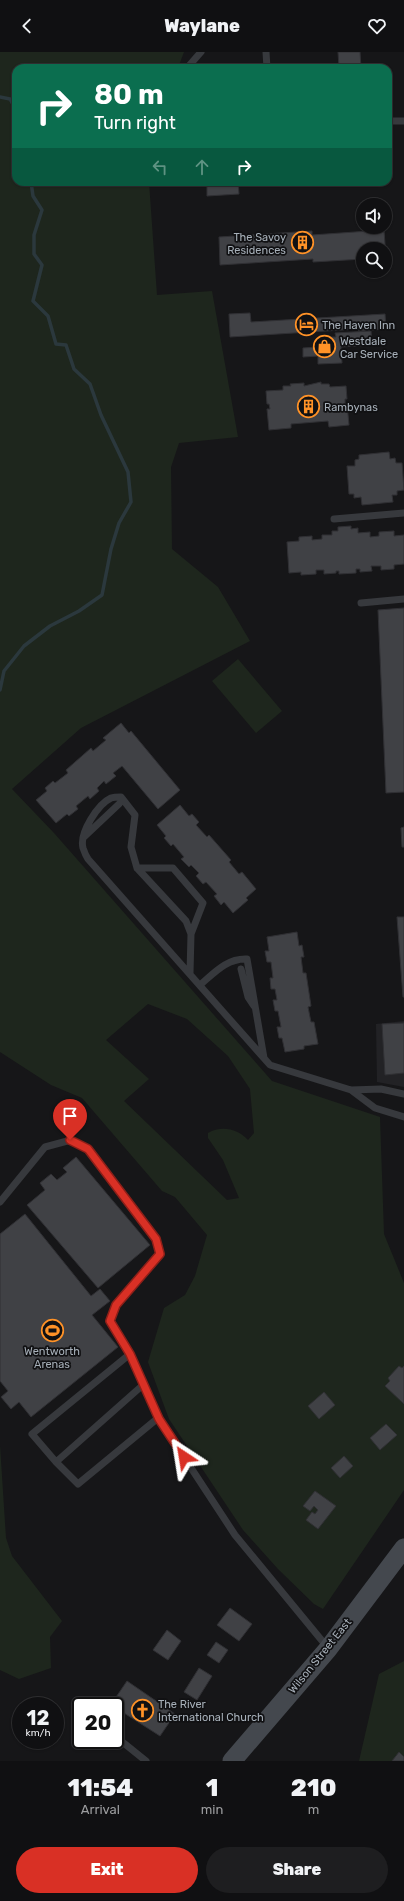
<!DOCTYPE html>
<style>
body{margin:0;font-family:Rubik,sans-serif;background:#1e1e20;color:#f1f3f6;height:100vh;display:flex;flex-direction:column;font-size:15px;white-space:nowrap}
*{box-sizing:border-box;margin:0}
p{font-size:13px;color:#9c9d9f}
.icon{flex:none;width:22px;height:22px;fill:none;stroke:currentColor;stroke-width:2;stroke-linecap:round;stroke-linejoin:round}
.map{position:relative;height:1709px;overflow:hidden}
.panel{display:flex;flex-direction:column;background:#101012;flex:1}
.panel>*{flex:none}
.top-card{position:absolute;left:12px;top:12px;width:380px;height:122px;border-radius:12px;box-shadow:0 1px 3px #0004,0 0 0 1px #303032;background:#0b6e4f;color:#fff;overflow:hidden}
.controls{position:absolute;left:356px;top:146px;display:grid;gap:8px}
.controls a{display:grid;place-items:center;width:36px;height:36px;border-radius:50%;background:#101012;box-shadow:0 1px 3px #0004,0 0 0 1px #303032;font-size:20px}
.speed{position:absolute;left:12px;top:1645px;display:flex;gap:8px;font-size:20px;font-weight:700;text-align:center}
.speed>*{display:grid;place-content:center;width:52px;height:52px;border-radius:50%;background:#101012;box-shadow:0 1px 3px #0004,0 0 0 1px #303032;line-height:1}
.speed small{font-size:10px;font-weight:400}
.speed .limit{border:2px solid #111;border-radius:6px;background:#fff;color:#111}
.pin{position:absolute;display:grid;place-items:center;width:34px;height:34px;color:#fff;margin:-41px -17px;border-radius:50% 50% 50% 0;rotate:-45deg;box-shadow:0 0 4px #0007}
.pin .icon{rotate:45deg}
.me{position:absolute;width:44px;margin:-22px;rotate:327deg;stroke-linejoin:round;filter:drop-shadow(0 0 3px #0008)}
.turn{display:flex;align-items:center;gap:14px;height:84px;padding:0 16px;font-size:18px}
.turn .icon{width:52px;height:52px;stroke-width:2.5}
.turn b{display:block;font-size:28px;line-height:34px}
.lanes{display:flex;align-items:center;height:38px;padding:0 16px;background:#0003;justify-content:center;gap:20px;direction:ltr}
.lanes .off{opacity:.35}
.eta{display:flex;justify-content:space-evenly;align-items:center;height:68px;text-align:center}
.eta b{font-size:24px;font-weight:800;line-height:28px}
.cta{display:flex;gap:8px;margin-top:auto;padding:8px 16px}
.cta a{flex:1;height:46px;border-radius:24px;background:#d93025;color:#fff;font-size:16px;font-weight:800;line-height:46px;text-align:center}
.cta a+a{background:#1e1e20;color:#f1f3f6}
header{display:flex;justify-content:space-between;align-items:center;height:52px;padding:0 16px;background:#101012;font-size:18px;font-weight:800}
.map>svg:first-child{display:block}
</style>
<header><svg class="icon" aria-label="back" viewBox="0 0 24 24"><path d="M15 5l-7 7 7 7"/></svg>Waylane<svg class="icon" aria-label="heart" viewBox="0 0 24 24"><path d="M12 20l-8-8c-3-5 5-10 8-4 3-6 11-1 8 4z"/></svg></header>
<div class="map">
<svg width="404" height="1709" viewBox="0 0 404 1709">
<rect width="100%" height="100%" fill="#161618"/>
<path fill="#222225" d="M404,969v66l-27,-5 -1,-58z"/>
<path fill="#1e261d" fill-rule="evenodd" d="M0,0h184l-6,16h-162v114h133l8,113 55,-4 26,146 -59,6 -8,24 1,82 46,38 32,54 -169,87 -69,61 42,44 218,248 108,36 4,117 20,49v207l-81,119 -9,-5 -36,-35 -35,-39 -74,-111 -21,-57 16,-54 21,-13 10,-19 12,-41 -32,-38 -13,-6 -80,-93 -31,-13 -51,-33zM148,952l39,15 41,37 22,33 4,44 -6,7c-10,-11 -26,-15 -40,-7v5l15,22 16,38 -12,2 -103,-99 25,-22 -43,-39z
M238,607l44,52 -26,22 -44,-52z
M0,1393l6,93 6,18 50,65 -12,16 1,31 -32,11 -19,-9z
M404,1609v100h-45l20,-87z"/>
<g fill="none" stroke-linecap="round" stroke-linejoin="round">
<path stroke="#2b383d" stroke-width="3.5" d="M0,45l10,2 6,11
M0,638l4,-19 20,-25 26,-20 29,-15 23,-16 9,-46 8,-26 12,-21 -3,-30 -27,-57 -11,-31 -16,-15 -8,-24 -10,-1 -8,-28 -15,-15 9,-36 -8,-11v-19l8,-25 -9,-14 -2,-14"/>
</g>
<path fill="#404145" stroke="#303034" d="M338,0h22l1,16h-22z
M202,130h36l1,12 -32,2v-11l-4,1z
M271,130h26l1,1 -27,2z
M384,178l2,28 -1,-9h-22v10l-50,3v-3l-93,6 -1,-28 93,-6v4z
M250,261l1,9 134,-8 1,15 -27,2 -1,-2 -128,8 -1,-23z
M371,279l1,14 -31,2 1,16 -24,1v-8l-15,1v-9l15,-1 -1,-5h7v-5h12l-1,-4z
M321,330v2h8l1,3 16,-1 1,13h-2v5h2l2,21 -20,2 -1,-6 -37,3v4l-22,2 -2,-21h3l-1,-5h-2l-1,-13 17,-1v-4h8l-1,-2 14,-1v3z
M389,400l1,7 5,-1 1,5h6l2,27 -7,1v4h-5l1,7 -31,3 -1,-8 -7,1v-4h-5l-2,-28h8v-6l4,-1v-4z
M351,474v3l7,-1v5l12,-1v5l9,-1v-4l15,-1v5l10,-1v29l-10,1v4l-13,1v-4h-10l1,5 -12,1v-3h-4v4l-17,1v-3h-3v2l-12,1v-4h-8v4l-15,1v-3l-12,1 -2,-31 12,-1v-4l13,-1v4l10,-1v-4h10v-4h6v-4z
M404,556v184l-18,1 -8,-183z
M121,671l8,10 2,-2 49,59 -22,19 -36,-43 -9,7 3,3 -10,8 -2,-3 -7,7 2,3 -9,8 -2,-3 -12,10 2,3 -9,7 -2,-2 -11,9 -20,-23 11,-9 -2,-3 8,-7 2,2 13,-10 -2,-3 25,-22 2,3 13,-11 -3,-2z
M180,753l9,11 3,-2 7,8 -3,3 11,12 2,-2 22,25 -2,2 10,12 3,-2 14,17 -10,9 2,2 -15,13 -9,-11 -3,3 -7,-9 3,-2 -11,-12 -3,2 -7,-8 3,-3 -8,-8 -2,2 -8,-8 3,-2 -11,-13 -2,2 -7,-8 2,-2 -9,-11z
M404,775v20h-2l-1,-19z
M397,865h7v80h-1z
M297,880l2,14 3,-1 2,12h-3l2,16h3l5,33 -3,1 3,15h3l4,22 -14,2v3l-19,3 -3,-14h-3l-2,-11h4l-3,-16h-3l-2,-11h4l-2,-11h-4l-1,-11h3l-2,-16h-4l-2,-11h4l-2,-14z
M404,971v50l-19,2 -3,-51z
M76,1105l74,88 -52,43 -71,-83 18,-15 -5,-7 11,-9 6,6 10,-8 -4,-4z
M25,1162l66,82 9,-7 10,12 -18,14 26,32 -87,70 -12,-15 -8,7 -10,-12 7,-6 -8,-10v-147z
M399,1314l3,2 2,-2v38l-19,-18 5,-5 -2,-3z
M324,1340l11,13 -16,14 -11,-13z
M386,1372l11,11 -17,15 -10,-12z
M344,1404l9,10 -13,12 -9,-10z
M315,1439l21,15 -18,23 -12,-9 6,-8 3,2 3,-4 -4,-4 -4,5 -7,-5z
M230,1556l22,16 -13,17 -22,-16z
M167,1578l14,11 -13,19 -15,-10z
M216,1590l12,8 -9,13 -12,-8z
M199,1616l13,8 -15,24 -13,-8z
M127,1629l48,33 -15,22 -36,-23 -7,11 -2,-2v-16h-5z
M399,1700l5,5v4h-12z"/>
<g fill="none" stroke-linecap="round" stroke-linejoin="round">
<path stroke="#37393d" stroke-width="7" d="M266,0l1,16
M187,16l14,-16
M388,69h16
M334,467l70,-6
M361,551l43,-4
M84,785l35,-33
M137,816h36l30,35 -12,31
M241,917l7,28 6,9
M190,921l1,-39 -5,-13 -49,-53 -6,-21 4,-32 -14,-18c-3,0 -7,0 -10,1 -13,6 -32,35 -28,50 1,3 3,8 5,11l182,206 81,25 30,-1 23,5
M200,933c14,-12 27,-27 47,-26l17,99
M351,1038l24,18 29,9
M0,1150l45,-55 26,-7 17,9 69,90 3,15 -44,51 -6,16 20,33 29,65 76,116 93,113
M130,1302l-98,80 24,28 22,22 80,-66
M56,1410l88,-78
M115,1684l31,25"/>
<path stroke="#44484e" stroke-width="19" d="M232,1709l96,-112 76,-101"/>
</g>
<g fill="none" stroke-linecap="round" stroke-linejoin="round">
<defs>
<path id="route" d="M70,1088l18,9 68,90 4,15 -44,51 -6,16 20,33 29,65 25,38"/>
</defs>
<use href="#route" stroke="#8d1f18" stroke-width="10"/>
<use href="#route" stroke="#d93025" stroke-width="7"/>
</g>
<defs>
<symbol id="building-ring" viewBox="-11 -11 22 22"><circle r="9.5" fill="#111113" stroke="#ff9227" stroke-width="1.5"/><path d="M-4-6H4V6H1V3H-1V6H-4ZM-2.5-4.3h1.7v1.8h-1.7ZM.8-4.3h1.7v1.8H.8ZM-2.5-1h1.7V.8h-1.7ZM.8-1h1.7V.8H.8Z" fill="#ff9227"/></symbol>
<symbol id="hotel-ring" viewBox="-11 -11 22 22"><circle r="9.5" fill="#111113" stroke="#ff9227" stroke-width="1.5"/><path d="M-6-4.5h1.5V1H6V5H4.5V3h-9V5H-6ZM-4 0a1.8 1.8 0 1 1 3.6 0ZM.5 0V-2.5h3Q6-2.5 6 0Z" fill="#ff9227"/></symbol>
<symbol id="shop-ring" viewBox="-11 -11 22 22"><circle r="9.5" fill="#111113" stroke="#ff9227" stroke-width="1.5"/><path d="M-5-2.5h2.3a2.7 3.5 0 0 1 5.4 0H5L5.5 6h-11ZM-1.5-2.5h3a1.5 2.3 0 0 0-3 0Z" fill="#ff9227"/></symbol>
<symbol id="stadium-ring" viewBox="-11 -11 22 22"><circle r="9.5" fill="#111113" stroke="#ff9227" stroke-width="1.5"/><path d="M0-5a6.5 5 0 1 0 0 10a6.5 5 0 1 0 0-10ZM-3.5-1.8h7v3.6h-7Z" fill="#ff9227"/></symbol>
<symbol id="church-ring" viewBox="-11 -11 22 22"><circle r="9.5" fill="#111113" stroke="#ff9227" stroke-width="1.5"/><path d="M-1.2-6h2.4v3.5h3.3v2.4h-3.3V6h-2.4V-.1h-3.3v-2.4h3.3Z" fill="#ff9227"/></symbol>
</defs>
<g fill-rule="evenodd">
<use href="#building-ring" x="290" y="178" width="25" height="25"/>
<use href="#hotel-ring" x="294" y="260" width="25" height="25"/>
<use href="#shop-ring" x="312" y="282" width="25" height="25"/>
<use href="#building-ring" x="296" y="342" width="25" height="25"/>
<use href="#stadium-ring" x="40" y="1266" width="25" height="25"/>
<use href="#church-ring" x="130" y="1646" width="25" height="25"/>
</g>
<g text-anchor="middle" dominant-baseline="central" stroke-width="3.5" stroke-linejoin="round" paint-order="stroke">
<g font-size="11" fill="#a7b0b9" stroke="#111113" text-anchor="start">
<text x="286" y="185" text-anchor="end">The Savoy<tspan x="286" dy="13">Residences</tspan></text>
<text x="322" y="273">The Haven Inn</text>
<text x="340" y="289">Westdale<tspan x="340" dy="13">Car Service</tspan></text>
<text x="324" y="355">Rambynas</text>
<text x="52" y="1299" text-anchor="middle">Wentworth<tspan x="52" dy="13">Arenas</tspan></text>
<text x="158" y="1652">The River<tspan x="158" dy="13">International Church</tspan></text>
</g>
<g font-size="11" fill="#a7b0b9" stroke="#111113">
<text transform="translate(320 1604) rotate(-51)">Wilson Street East</text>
</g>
</g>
</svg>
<div class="controls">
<a><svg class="icon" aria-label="sound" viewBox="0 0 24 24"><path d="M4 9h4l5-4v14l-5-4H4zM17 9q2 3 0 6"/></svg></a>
<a><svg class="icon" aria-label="search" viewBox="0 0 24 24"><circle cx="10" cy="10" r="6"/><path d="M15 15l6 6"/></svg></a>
</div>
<div class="speed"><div>12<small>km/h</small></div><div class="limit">20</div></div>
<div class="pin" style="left:70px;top:1088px;background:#d93025"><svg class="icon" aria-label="arrive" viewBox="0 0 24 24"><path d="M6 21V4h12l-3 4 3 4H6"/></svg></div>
<svg class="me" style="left:184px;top:1405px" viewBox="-20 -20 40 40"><path d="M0-17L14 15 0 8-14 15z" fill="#d93025" stroke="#fff" stroke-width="4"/></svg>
<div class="top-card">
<div class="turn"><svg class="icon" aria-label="right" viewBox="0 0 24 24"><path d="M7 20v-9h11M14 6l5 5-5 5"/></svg><div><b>80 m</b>Turn right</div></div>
<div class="lanes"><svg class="icon off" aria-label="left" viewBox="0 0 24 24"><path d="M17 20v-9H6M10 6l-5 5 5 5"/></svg><svg class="icon off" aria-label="ahead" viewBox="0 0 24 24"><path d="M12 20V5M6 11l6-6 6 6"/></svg><svg class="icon" aria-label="right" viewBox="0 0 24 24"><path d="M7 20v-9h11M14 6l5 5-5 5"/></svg></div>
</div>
</div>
<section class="panel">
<div class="eta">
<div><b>11:54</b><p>Arrival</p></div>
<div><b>1</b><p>min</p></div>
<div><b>210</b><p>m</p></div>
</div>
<div class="cta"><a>Exit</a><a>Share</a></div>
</section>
